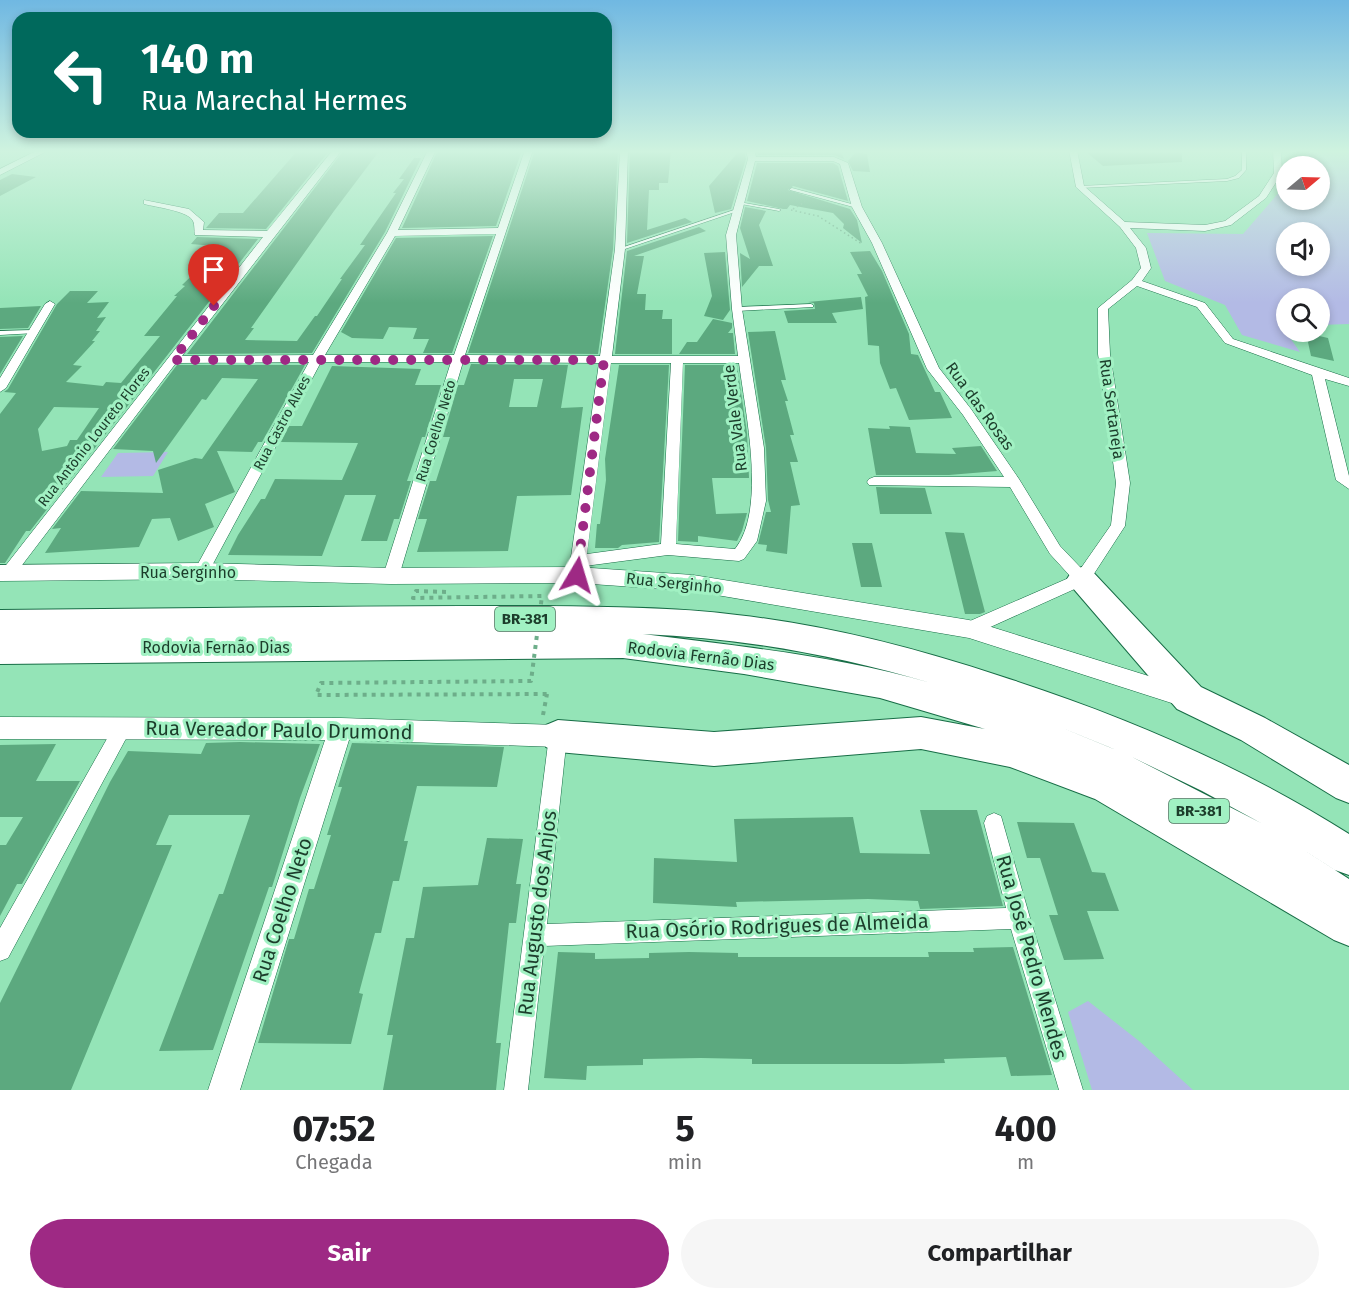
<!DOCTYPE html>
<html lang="pt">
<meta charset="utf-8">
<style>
body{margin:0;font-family:"Fira Sans",sans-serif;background:#f6f6f6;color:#202124;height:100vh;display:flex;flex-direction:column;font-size:22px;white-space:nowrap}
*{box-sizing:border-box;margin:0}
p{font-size:20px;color:#757577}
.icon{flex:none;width:33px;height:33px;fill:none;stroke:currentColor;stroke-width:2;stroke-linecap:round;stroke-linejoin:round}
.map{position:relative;height:1090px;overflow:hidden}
.sheet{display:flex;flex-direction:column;background:#fff;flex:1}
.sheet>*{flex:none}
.banner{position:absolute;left:12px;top:12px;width:600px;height:126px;border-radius:18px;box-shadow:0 3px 9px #0003;background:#00695c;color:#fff;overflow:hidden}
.needle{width:39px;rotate:71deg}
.tools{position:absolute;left:1276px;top:156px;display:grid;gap:12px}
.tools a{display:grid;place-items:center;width:54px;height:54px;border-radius:50%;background:#fff;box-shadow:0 3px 9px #0003;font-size:30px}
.pin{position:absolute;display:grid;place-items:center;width:51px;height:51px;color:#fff;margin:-62px -26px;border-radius:50% 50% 50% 0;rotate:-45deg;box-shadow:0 0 6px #0007}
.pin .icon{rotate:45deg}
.me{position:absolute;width:66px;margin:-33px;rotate:7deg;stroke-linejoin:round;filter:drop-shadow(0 0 4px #0008)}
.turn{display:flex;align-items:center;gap:21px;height:126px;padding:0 30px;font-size:27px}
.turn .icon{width:78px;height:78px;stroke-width:2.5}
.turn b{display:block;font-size:42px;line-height:51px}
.eta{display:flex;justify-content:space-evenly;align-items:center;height:102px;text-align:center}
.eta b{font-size:36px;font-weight:700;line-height:42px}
.action{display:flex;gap:12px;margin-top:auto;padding:12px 30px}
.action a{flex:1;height:69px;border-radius:36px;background:#9e2984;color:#fff;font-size:24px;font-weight:700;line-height:69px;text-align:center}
.action a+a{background:#f6f6f6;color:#202124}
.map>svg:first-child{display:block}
</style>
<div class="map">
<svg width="1349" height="1090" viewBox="0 0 1349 1090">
<rect width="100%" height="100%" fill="#94e4b7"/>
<path fill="#b3bae5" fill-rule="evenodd" d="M1307,150h42v174l-29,1v-27h-33v29l-4,1 17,24 -58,-17 -17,-30 -60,-24 -18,-48 96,1 44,-51v17h33v-34h-19l6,-7zM1287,232h33v34h-33z
M168,452l-15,24 -52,1 17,-24z
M1088,1001l51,40 54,49h-101l-24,-78z"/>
<path fill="#5ca97f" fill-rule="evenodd" d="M298,150h32l-64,79 -60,-1 13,-15h24z
M344,150h36l-46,61 -83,117h3l-9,12 52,1 18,-25h2l25,-37h-2l25,-34h-5l36,-52h-3l11,-14h-5l15,-21h7l-36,74 -73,121 -125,1z
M488,150h34l-26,76 -94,2 35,-76z
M535,150l83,1 -5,98 -15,105 -130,-1z
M671,150l-3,33h-9v7h-10l-2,40 38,-12 7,4 -65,21 3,-92z
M740,150h4l2,9 -15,50 -16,4 -6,-27z
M756,150h84l4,9 -10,-4h-76z
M1084,150h98v12l-79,4z
M856,152l11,2 3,18 -17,-1 -5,-10z
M757,163h76l5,3 10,35 -55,-15 -5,4 62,19 7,11 5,23 -19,-15 1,-4 -11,-11 -43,-8 -3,4h-4l-36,-8z
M12,174l24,3 -36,19v-16z
M745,207l21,4 -7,14 14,41h-14l-17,21 -2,-34 10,6 -10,-31z
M699,227l7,4 -72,25h10l-7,38h9l-1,16h18l-1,9h10v35h-57l12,-103z
M493,236l-41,117h-29l6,-14h-16l4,-11 -28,-1 -6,12 -31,-1 -11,-6 55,-94z
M197,237l61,2 -228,292h-4l-21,32h-5v-149l16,-21 -12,-1 4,-3 49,-85 13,-13h28l-11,12 22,-1 -12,16 9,-1 -10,14h4l-8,10h3l-22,24 9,1 -16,16 37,4 3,-4 15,1 39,-47h-16l33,-40h-3l11,-10 -3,-1 22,-21h-5l16,-18 -24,-2zM54,407l45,1 -22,32h-7l-3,6 -25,5 -4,-22z
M870,251l12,20 27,63 2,20 7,1 17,37h5l12,26 -43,2 -13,-32 -6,1 -10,-26 -1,-17 -11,-1 -3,-48 3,-1 -11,-22h5l-12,-22z
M725,252l5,58 -7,10 -19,-4 8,-20 -8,-43z
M861,297l2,12 -31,4 5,10h-49l-4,-12 31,-2 -1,-6 -6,-1z
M41,306l-13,22 -28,1v-21z
M713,319l19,4v5l-4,5h5l2,21h-56l8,-12h10z
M775,331l11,49h-5l7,21h-3l9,34h-4l8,27h-8l10,43 -9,1 -4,48 -21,-3 1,-6 -9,-1 8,-32h5l-3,-12 -2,-52 -18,-116z
M1306,333l22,5 6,23 -23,-5z
M23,336l-23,38v-37z
M471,364l97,1 -7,43 22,-1 -12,88 -54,1 -9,55 -91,1 10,-33h-9l12,-38h6l14,-44h-7l15,-52h6zM514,379h29l-6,28h-28z
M177,365h128l-43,77h-4l-6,10 -35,-1 18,41 -30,12 9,23 -36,14 -8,-23 -18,1 -13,28 -94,6 16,-25 -9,1 29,-38 82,2 -5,-23 37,-12 7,1 56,-80 -36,-1 -16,22 -4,-1 -46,64 -3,-12 -40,-2z
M619,365h50l-10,177 -37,3 -4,3h-23l2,-24h3l6,-44 -1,-21z
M685,365h52l10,68 2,45h-37l4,36 31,-1 -5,18 -5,10 -39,-5v6l-20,-1z
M332,366l89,3 -6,16h26l-16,52h-3l-15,44h4l-12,38h-5l-7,22h-26l15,-46h-31l-23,61 -94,-1 10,-20 23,-36h4l10,-20 67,1 16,-37 -77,-1 8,-16h13z
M889,426l21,1 6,26 40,1 -4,-6 29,-2 16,25 -48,4h-73l-8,-47 22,1z
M876,487l49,1 7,26h-52z
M945,532l19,1 21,79 -5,2h-15z
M852,543h20l10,44h-21z
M240,742l80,2 -20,54 -28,89h-3l-56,163 -54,1 60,-157h4l27,-79h-81l-13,30h16l-101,245h-71v-87l110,-221 18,-31 73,3 5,-11z
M352,743l152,4 -7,40 -80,-1 -13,55h4l-9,40h-6l-12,52h-6l-16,60 4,1 -12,50 -93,-1 31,-104h5l15,-50h5l17,-54h-4l15,-48h-4z
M56,744l-20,37h44l-58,103h-5l-17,32v-71h6l17,-28h-23v-72z
M920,810h57l26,96 -83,3 -2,-8 -50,-2 -132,3 1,5 -84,-4 1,-45 83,4 -3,-43 119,-2 7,36 70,1z
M1017,822l57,1 18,49 13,1 14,38h-32l17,48 -40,1 -15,-45h9l-18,-57h-13z
M487,838l36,1 -7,45h5l-5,39h-7l-13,120h5l-5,47h-113l10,-55h-6l19,-97h8l9,-51 55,-2z
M1013,947l39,128 -41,1 -5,-19 -62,2 1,4 -44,1h-149v-5l-51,-1 -58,1v6l-56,1 -1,14 -42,-2 14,-126 37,1v6l54,-1v-5l40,-1 49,1v4h191l-1,-5h46l-1,-4z"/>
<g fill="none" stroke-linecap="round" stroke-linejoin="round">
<defs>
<path id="service" d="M1242,150h4v20l-7,8 -12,3 -147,7 -2,-1 2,-1 147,-7 8,-3 7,-6z
M792,188l67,18v1l-2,1 -67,-18v-1z
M739,202l40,7 2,1 -2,1 -38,-7 -2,-1z
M737,209l4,1 -119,40 -4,-1z
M811,304l2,1v2l-76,4 -3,-2 3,-2z
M34,330l3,2 -1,1 -36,2v-4z"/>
<path id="minor" d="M38,150h11l-49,25v-6z
M333,150h9l-160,206 131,-1 74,-122 41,-83h8l-38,80 100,-2 27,-78h8l-68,205 135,1 15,-107 5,-99h8l-3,99 -13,107h126l-6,-47 -6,-74 22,-76 -2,-9h8l2,7h78l14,6 14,44 20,36 57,125 32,41 48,70 41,67 21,22 30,-43 5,-42 -18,-129v-46l34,-28 9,-12 -5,-20 -16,-21 -44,-40 -7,-37h8l7,36 41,36 80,3 20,-4 34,-25 15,-23 -1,-23h8l1,23 -16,25 -35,27 -26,6 -75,-3 16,20 5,20 -9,13 63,22 28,36 116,39v8l-24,-7 24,97v13l-13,-9 -24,-105 -87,-32 -28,-36 -60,-21 -29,23 2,45 20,129 -5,43 -37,57 -113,51 -6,2 -6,-2 -2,-5 2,-5 108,-47 -21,-23 -40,-67 -141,-2 -2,-3 2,-3 5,-2h130l-41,-62 -36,-46 -55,-126 -20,-36 -12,-43 -7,-3h-78l-19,74 6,74 22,139 2,53 -9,40 -13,18 -5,2 -71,-6 -83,11 -3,9h-10l-3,-4 30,-208 -136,-1 -64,214 -3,4h-10l-3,-4 68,-214h-130l-114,213h-10l-3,-4 115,-209 -133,1 -163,214h-10l-3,-4 3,-4 260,-332 -68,-2c-1,-4 0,-10 -2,-14 -4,-10 -38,-14 -49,-17v-4l45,9 15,13 -1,8 64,1zM496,234l-42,121h-129l70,-119zM611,363h60l-10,181 -74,10zM683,363h56c6,48 28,146 -4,186l-59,-5z
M50,301l5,3 -49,84 -6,4v-14l45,-74z
M123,719l6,2 3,6 -3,6 -121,225 -8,3v-33l117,-207z
M558,728l6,2 3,6 -20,188 459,-16 -22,-85 3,-7 7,-3 7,3 29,102 53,172h-24l-48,-161 -467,17 -16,144h-24l45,-354 3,-6z"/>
<path id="tertiary" d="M202,563l189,5 186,-1 116,8 276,45 215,67 8,3 3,7 -3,7 -8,3 -215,-69 -276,-47 -116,-8 -186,1 -189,-5 -202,2v-16z
M0,717l341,1 217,7 8,3 4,8 -4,8 -8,3 -209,-7 -109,350h-32l117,-350 -325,-1z"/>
<path id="motorway" d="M1082,567l10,4 109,116 64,31 84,47v38l-13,-5 -95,-58 -64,-31 -105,-122 -5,-8 5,-8z
M316,607c77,-1 155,-1 232,-1 63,1 127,1 189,9 90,10 178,33 263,61 122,39 240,89 349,158v41l-14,-5 -58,-37 72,46v67l-15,-6 -239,-141 -85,-32 -89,-18 -207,17 -156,-14 -12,-5 -5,-11 5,-11 12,-5 156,12 207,-15 64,12 -105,-31 -136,-24 -121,-16 -623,6v-28l564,-4 -564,4v-26zM643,634c98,4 193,21 288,49 -94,-27 -192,-37 -288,-49zM1055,725l54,22 7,3zM1132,757l70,34 59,32z"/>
</defs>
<use href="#service" stroke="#176d46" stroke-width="1"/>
<use href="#minor" stroke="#176d46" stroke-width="1"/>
<use href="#tertiary" stroke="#176d46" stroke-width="1"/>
<use href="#motorway" stroke="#176d46" stroke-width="2"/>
<path stroke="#6dae8a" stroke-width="1.5" stroke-dasharray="1.5 3" stroke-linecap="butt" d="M793,209l12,-7
M791,210l27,6 44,28"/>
<path stroke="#6dae8a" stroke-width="4" stroke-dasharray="4 5" stroke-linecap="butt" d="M543,715l4,-21"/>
<use href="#service" fill="#fff" fill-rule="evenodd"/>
<use href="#minor" fill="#fff" fill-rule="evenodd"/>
<use href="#tertiary" fill="#fff" fill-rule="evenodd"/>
<use href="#motorway" fill="#fff" fill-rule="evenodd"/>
<path stroke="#6dae8a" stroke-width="4" stroke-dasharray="4 5" stroke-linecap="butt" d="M446,592l-30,-1 -3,7 129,-2 -11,85 -210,2 -5,12 231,-1"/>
</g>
<linearGradient id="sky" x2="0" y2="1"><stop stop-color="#70b8e2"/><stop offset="0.5" stop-color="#cff3df"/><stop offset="1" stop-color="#cff3df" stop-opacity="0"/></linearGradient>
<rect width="1349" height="303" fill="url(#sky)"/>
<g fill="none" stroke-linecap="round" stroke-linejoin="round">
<path stroke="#9e2984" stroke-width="10" stroke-dasharray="0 18" d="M214,306l-41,54h431l-27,215"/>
</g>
<g text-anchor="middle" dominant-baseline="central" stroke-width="6" stroke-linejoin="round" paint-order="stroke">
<g font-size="14" fill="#1c3d2b" stroke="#a1f1c3">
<text transform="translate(282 423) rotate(-62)">Rua Castro Alves</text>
<text transform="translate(436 431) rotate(-73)">Rua Coelho Neto</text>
<text transform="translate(94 437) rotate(-52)">Rua Antônio Loureto Flores</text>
</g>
<g fill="#a1f1c3" stroke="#447359" stroke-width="1.5">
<rect x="495" y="607" width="60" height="24" rx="4.5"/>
<rect x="1169" y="799" width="60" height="24" rx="4.5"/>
</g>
<g font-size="15" font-weight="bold" fill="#1c3d2b">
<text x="525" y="619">BR-381</text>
<text x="1199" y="811">BR-381</text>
</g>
<g font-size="16" fill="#1c3d2b" stroke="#a1f1c3">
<text transform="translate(980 406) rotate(54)">Rua das Rosas</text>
<text transform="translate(1112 409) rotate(82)">Rua Sertaneja</text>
<text transform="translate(735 418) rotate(-97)">Rua Vale Verde</text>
<text x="188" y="572">Rua Serginho</text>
<text transform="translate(674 583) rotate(6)">Rua Serginho</text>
<text x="216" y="647">Rodovia Fernão Dias</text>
<text transform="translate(701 656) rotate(7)">Rodovia Fernão Dias</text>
</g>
<g font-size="20" fill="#1c3d2b" stroke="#a1f1c3">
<text transform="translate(279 730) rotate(1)">Rua Vereador Paulo Drumond</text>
<text transform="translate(282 910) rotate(-72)">Rua Coelho Neto</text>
<text transform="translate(537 913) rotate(-83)">Rua Augusto dos Anjos</text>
<text transform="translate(777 926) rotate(-2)">Rua Osório Rodrigues de Almeida</text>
<text transform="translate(1032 957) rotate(74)">Rua José Pedro Mendes</text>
</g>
</g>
</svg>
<div class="tools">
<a><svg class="needle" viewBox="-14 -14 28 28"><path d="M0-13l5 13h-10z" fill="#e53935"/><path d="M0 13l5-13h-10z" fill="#757577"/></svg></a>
<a><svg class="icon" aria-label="sound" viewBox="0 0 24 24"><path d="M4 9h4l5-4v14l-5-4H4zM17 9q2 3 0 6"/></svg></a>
<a><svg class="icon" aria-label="search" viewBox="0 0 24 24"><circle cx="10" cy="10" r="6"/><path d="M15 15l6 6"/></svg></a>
</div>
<div class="pin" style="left:214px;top:306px;background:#d93025"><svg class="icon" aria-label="arrive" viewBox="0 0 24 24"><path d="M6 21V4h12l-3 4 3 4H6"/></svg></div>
<svg class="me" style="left:577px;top:575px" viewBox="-20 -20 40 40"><path d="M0-17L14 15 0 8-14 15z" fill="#9e2984" stroke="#fff" stroke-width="4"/></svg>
<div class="banner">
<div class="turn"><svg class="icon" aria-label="left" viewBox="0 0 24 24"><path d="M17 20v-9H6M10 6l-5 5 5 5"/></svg><div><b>140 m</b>Rua Marechal Hermes</div></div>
</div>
</div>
<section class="sheet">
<div class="eta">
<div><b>07:52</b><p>Chegada</p></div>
<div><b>5</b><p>min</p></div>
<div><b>400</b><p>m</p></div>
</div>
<div class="action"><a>Sair</a><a>Compartilhar</a></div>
</section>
